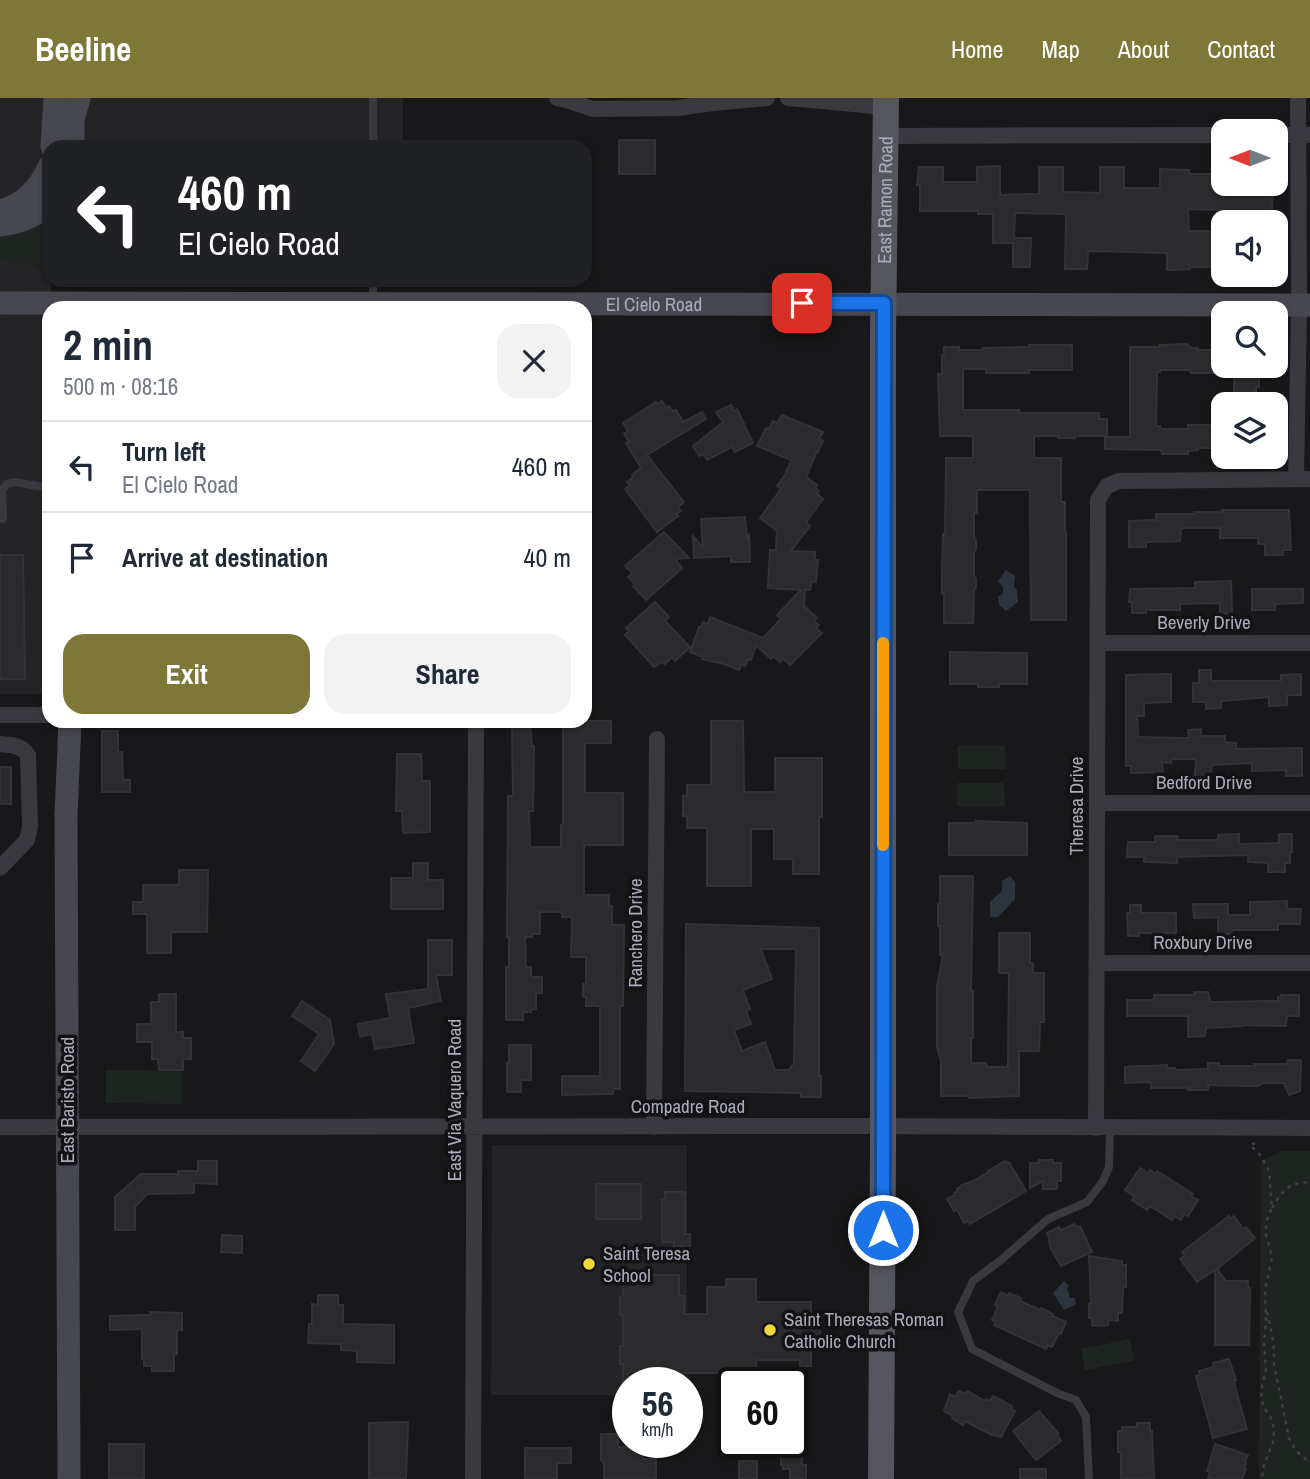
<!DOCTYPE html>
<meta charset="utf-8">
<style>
body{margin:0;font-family:"Archivo Narrow",sans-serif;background:#f2f2f3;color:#1f2937;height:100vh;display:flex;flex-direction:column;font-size:26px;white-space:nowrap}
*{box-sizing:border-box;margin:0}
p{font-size:23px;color:#747a83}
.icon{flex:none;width:38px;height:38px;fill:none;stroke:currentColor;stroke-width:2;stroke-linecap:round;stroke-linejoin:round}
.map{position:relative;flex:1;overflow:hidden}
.sheet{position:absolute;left:42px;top:203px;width:550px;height:427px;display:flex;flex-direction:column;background:#fff;border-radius:21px;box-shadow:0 2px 5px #0004}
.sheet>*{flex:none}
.hud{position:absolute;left:42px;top:42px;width:550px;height:147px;border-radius:21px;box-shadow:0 2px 5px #0004;background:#202124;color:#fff;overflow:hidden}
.needle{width:46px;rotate:270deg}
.fabs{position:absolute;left:1211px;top:21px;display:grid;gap:14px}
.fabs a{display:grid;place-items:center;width:77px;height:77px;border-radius:14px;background:#fff;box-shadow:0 2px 5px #0004;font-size:35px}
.speed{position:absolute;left:612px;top:1269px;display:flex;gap:14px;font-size:35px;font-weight:700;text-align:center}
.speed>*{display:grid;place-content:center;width:91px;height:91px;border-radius:50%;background:#fff;box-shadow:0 2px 5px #0004;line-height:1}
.speed small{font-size:18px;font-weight:400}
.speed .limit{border:4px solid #111;border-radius:10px;background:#fff;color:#111}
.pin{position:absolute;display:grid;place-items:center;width:60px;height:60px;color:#fff;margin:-30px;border-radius:14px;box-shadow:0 4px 10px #0006}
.me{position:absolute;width:77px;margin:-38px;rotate:0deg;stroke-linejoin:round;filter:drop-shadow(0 0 5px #0008)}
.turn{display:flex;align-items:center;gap:24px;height:147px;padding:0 21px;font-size:32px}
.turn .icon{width:91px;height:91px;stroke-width:2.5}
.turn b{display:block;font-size:49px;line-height:60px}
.round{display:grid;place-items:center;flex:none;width:74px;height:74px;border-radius:21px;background:#f2f2f3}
.overview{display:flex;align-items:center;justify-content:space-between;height:119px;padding:0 21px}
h1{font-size:42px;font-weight:700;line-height:52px}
.primary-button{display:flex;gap:14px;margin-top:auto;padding:14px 21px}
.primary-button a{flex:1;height:80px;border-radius:21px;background:#7e7737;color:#fff;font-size:28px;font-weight:700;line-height:80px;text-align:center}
.primary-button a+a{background:#f2f2f3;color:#1f2937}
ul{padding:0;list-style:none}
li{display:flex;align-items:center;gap:21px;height:91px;padding:0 21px;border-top:2px solid #e0e1e3}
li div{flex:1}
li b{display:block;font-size:26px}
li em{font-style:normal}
header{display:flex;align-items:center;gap:42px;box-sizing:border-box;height:98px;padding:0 35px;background:#7e7737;color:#fff}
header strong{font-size:33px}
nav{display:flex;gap:38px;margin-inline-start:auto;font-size:24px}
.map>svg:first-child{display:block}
</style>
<header>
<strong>Beeline</strong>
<nav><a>Home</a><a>Map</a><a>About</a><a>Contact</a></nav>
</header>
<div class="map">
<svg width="1310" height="1381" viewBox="0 0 1310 1381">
<rect width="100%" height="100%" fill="#18181a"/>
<path fill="#242427" d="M0,0h403v49h-354v133h2v28h-2v381l-5,5h-44z
M492,1047h195v237h-59v13h-137z"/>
<path fill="#1e2520" d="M49,113v61l-13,-6h-12l-24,-9v-27z
M958,648h47v23h-47z
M957,685h47l1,23h-48z
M106,972l75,1v33l-75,-1z
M1281,1053h29v328h-51l2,-318z
M1130,1241l4,22 -49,9 -4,-21z"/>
<path fill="#2e343e" d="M1006,472l9,6 -1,11 3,3 1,12 -12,9 -7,-6 -1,-9 5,-2v-7l-5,-6z
M1010,778l5,6v17l-17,18h-8v-15l12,-11v-10z
M1064,1183l5,5 -2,2 3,10h5l1,6 -12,6 -11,-17z"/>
<path fill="#2b2b2e" stroke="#333236" stroke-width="2" fill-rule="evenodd" d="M619,42h36v34h-36z
M1000,68v29l39,-1v-27h24v25l37,1v-26h24v21h36v-19l29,1v4h34v10h50l-1,27h-3v11h-47v-12l-34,-1 1,22h34v32h-9l1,4h-25v2l-23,1v-17l-79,-2 -1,18h-22l1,-55 -51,-1 -1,25h17l-1,29h-17v-24h-20v-29h-15v-3h-58v-26h-3l2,-18h24v15h34v-15z
M1187,246l5,4h6v2h25v23h-32l-1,-3h-30v2h-3l-1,54h4v3h28v-4h35v23h-25v2l-10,1v3h-26l-1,-4 -56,-1v-12h25v-90h30v-2z
M1029,247h43v25h-43v3h-43v-4h-23v41h56v3h80v6h8v17h-32v2h-17v-2h-24v22h27v44h4v30h1v88h-35l-1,-130h-53v23h-3v24l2,3v9l-2,4v23l2,2v9l-2,4 -1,32h-29v-30h-2v-20l1,-39h2l1,-76h27v-22h-33l-2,-62h4v-19h2v-8h15v3h24v-2l46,-1z
M1234,268h25v21h-3v4h-3l1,13h-20z
M662,303l4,7 3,-2 4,5 3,-1 7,12 19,-10 4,7 -59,36 37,47 -6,5 3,4 -5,3 2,2 -21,16 -32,-43 5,-4 -3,-3 6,-5 -1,-2 9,-7 -15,-25 3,-1 -5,-8 4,-3 -5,-8 33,-21 1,2z
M731,307l3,6 3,-2 16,34 -18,9 -3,-5 -25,13 -4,-6 -4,2 -6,-10 30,-24 -7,-10z
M782,317l41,17 -4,7 4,2 -5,11 -1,-1 -11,26 11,8 -2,3 4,3 -2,3 6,5 -17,23 4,4 -19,25 24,1v8h3l-2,22 -4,-1 -2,9h-5l-1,16 13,12 -3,3 5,4 -3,3 6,5 -32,32 -7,-6 -3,3 -7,-6 -2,3 -15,-14 -5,15 -3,-1 -3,7 -4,-2 -2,6 -15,-6 -22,-5 1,-2 -13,-5 9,-25h2l2,-5 5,2 2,-7 53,21 18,-19 -4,-4 24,-25 -33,-2 2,-38h6l1,-19 -17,-13 21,-29 -4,-3 8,-11 6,-15 -34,-14 9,-18 3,1 4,-8 4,2z
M1222,412h67l2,40h-8v5h-18v-11h-7v-6h-38v-10h-39l-1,13 -34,1v5h-17v-26l27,-1v-6h38v-2h28z
M745,419l2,21 2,-3 1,27h-19v-6l-37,2 -1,-22 10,12 -2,-29z
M664,434l25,26 -14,1 7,9 -36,32 -13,-14 2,-2 -7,-7 4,-4 -7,-7z
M0,457h23l2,124h-25z
M1231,483l1,32 -12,1v-11l-40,1v6h-34v3h-14v-11h-3l1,-13 65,-1v-6z
M1252,491h51v14l-28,1v6h-23z
M655,504l14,15 -4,4 25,26 -15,14 -3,-4 -7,7 -3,-2 -8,5 -29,-32 4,-4 -3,-3z
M950,554l77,1v31h-28v3h-21v-3h-28z
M1199,572h12v11h70v-6l20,-1v21h-14v10l-18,1v-9l-48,4v7l-15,1v-7h-13v-19h6z
M1171,576v28l-27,1v13h-7l1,21 51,1 -1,-8 13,-1v7h24v6l11,1v6l66,-1v28h-16v-6l-34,1v-8l-40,2 -2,11h-15l1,-17h-25v4l-9,-1 1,10 -32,1v-7h-5v-91z
M563,623h48v22h-26v50h38v52h-39v50h25v11h3v19h12l-1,81h-3v83h-7v5l-51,1v-19h38v-70h-14v-9h-3v-13h3v-27h-15l1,-40h-10v-5h-22v22h-8v3h-7l1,30h5v10h11v16h-6v16l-5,1v2h-8v8h-17v-53h3v-30h-2l1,-141h5l-1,-72h18l2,22h2l-1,65h-4l1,36h31v-22h2z
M711,623h32l1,71h31v-34h47v59h-3v57h-26v-15h-19v-30h-23v57h-44v-58h-20v-12h-4v-20h4v-11h24z
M102,633h16v21h4l1,28h7v12h-28z
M397,656h24l1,27h8v51l-27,1 -1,-22h-6z
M0,669h11v37h-11z
M976,723l51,2v32h-78v-32h27z
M1239,736v10l40,-1v-9h13v18h-2v11h-5v9h-17v-9l-20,-1v-7l-71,2v6l-33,-1v-5h-17l1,-15h27v-6h23l-1,4h41v-5z
M413,765h15v17h15v29h-52v-31h22z
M179,772h29l-1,62h-36v21h-24v-39h-14v-12h10v-17h36z
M940,778h33l-2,115h2v47h-2v25h14l3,4h20l1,-94h-10v-40h31v30h3v10h11v49h-4l-1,29h-20v45l-50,2v-2h-28v-35l-4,-14v-61l6,-31h-3v-29h-2v-22h2z
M1287,803v8h14l-1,15h-22v6h-46v4h-14v-17l-24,1 -1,-14h35v11h22v-13z
M1130,807h11v8h35v20h-37v3h-11l-1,-23h3z
M686,826l133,4v148h2v21h-20v-4l-116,-2zM761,851h35l-2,114 -5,7h-14l-10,-28 -23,9 -8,-21 17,-6 -5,-13 4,-2 -7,-19 29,-11z
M428,842h24v35h-16l5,26 -33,7 6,35 -39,6 -3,-15 -12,3 -2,-13 32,-6 -4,-24 42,-5z
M1194,894h14l2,10 68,-1v-4h3v-2h18v21h-12l-1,10 -43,-1v1l-37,2 -1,8 -17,1v-21h-61v-16h27v-5h40z
M159,896h17v38h7v6h8v21h-8v11h-24l-1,-11h-6v-17h-15v-18h14v-22h8z
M302,903l28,19 4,24 -19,27 -14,-10 18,-27 -27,-18z
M509,947h22v35h-10v12h-14v-29h2z
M1288,962h13l-1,31 -11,4 -5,-12h-21l-5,3 -50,-1v5h-20v-2h-37v-6l-26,1v-16l42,-2v3h8v2l33,-1v-6h11v3h36l-1,-2h33z
M1039,1062h14v3h8v18h-4v8h-14v-8l-13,7v-25h9z
M198,1063h19v23l-23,-1v10l-47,1 -12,13v23h-20v-33l26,-23h37v-3h20z
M1005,1063l2,2 2,-1 17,29 -56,33 -2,-3 -4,2 -7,-13 -3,1 -7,-12 8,-4 -1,-2 4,-2 -1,-2 5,-4 9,-3 18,-10 -1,-1z
M1140,1070l8,5 2,-3 6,4 1,-3 36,23 -2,2 7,4 -10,16 -4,-2 -3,6 -7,-4 -2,4 -22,-14 -3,4 -15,-10 3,-3 -10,-7z
M596,1086h45v35h-45z
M665,1094h20v42h5v12h-16v-4h-12v-42h3z
M1229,1118l2,3 3,-3 9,13 3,-2 9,11 -38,31 9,12h22v7h2l-1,57h-34v-75l-18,12 -17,-23 5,-4 -3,-3z
M1075,1126l2,3 3,-1 12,26 -31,14 -11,-19 -1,-6 1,-1 -3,-7 12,-6 2,3z
M222,1137l20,1v17l-21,-1z
M1089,1158l33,5v4h4v22h-3l-1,26h-4v8l-9,-1 -1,5 -16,1v-8h-3v-14h2z
M623,1177h56v21h5v18h23v-27h19v-8h30v23h55v18h9v23h-9v23h-11v-6h-44l1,22h-31v-9h-47v9h-56v-18h-3v-18h3v-31h-3v-18l3,-1z
M1001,1194l7,4 1,-3 12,5 -1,3 20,9 1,-2 12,6 -1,2 14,6 -5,12 -2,-1 -7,14 -4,-2 -2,4 -52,-24 2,-3 -4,-2 6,-14 -3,-1z
M318,1197h20v10h5v19l51,1v38l-37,-1v-11l-16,-1v-6l-33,-1 1,-19h3v-20l6,1z
M150,1214l32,1v17h-5v24h-3v17h-22v-5h-8v-7h-2v-30l-32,1v-14l36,-1h4z
M1229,1261l7,21h-2l1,6 12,43 -34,9 -17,-62 4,-1 -1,-4 15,-4 -1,-4z
M959,1293l7,3 1,-3 18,10 1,-2 4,2 3,-5 19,10 -1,3 4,2 -14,26 -9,-2 -27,-14 -2,4 -11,-7 1,-2 -9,-5 6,-17 5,3z
M1039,1313l19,22 -1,1 4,7 -25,19 -23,-29z
M408,1324l-2,57h-37v-56z
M1137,1325h13v8h2l2,48 -33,-1v-26h-3v-21h4v-4h15z
M601,1336h17v13h25v12h13v20h-52v-16l-3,-3z
M109,1346h35v35h-35z
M1215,1346l33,11 -3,7 1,1 -2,5 2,1 -4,10h-34l2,-7 -3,-1z
M525,1350h46v15h-14v16h-32z
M781,1353h14v4h7v10h4v14h-16v-10h-7v-4h-2z
M739,1363h18v18h-18z
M1020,1371h26v10h-26z"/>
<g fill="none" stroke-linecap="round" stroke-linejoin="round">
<path stroke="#3f3f46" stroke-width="2.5" stroke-dasharray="3.5 5" stroke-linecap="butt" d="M1255,1045l-5,2 11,11 8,15 3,37 -4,8 -2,9v10l6,22 -7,33 1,32 -2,21 2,26 -5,23 2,14 10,15 1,18 -11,29 -1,11
M1272,1110c11,-18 16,-25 38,-26
M1267,1214c4,17 8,34 7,52l15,74 7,13 14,12"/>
<path stroke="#39393f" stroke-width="8" d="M373,49v-49
M373,182v22
M3,421l-1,-29 5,-6 8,-2 34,6
M1089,1381l-3,-62 -10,-17 -19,-7 -85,-44 -14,-37 15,-31 28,-21 47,-41 39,-17 16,-21 6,-14 1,-39"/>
<path stroke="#39393f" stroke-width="16" d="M557,0l6,1 30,10 85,-1 35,-5 54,-5
M788,0l98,9
M1276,37h34
M886,38l337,-1
M1296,381l3,-174 -1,-207
M1098,545h212
M0,617h49
M0,646c12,1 21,1 28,11l2,72 -3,13 -27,28
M1097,705h213
M1096,865h214
M0,1029l858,-1 452,2
M654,1029l3,-388
M1096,1030l2,-628 9,-14 12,-5 191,-2
M473,1381l3,-758"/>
<g stroke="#47474f" stroke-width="23">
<path d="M52,49l3,-49"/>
<path d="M73,49v-28l6,-21"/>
<path d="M0,113c24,-6 39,-22 49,-44"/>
<path d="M0,127c19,-2 36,-9 49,-22"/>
<path id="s1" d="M0,205l1310,2"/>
<path d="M69,1381l-3,-663 4,-95"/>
</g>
<path stroke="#55555e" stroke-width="26" id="s2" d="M881,1381l2,-330v-813l3,-238"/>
</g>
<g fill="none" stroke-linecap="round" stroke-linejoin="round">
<defs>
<path id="route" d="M802,205h82l-1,927"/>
</defs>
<use href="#route" stroke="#114b97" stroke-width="18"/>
<use href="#route" stroke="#1a73e8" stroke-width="12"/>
<path stroke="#f59e0b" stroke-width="12" d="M883,545v202"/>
</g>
<g fill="#f3d637" stroke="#131315" stroke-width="2.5">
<circle cx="589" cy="1166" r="7"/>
<circle cx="770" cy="1232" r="7"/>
</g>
<g text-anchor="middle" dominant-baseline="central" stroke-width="7" stroke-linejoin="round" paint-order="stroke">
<g font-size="19" fill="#aaacba" stroke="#131315">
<text stroke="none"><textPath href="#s2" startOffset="1279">East Ramon Road</textPath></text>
<text stroke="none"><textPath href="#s1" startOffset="654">El Cielo Road</textPath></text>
<text x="1204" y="524">Beverly Drive</text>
<text x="1204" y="684">Bedford Drive</text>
<text transform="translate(1076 708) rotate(-90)">Theresa Drive</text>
<text transform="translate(635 835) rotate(-90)">Ranchero Drive</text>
<text x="1203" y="844">Roxbury Drive</text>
<text transform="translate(67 1002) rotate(-90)">East Baristo Road</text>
<text transform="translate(454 1002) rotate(-90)">East Via Vaquero Road</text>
<text x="688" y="1008">Compadre Road</text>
</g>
<g font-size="19" fill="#aaacba" stroke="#131315" text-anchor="start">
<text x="603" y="1155">Saint Teresa<tspan x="603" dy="22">School</tspan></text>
<text x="784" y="1221">Saint Theresas Roman<tspan x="784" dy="22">Catholic Church</tspan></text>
</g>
</g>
</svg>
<div class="fabs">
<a><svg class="needle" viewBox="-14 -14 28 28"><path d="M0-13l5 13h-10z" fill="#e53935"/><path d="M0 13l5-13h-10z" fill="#747a83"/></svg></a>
<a><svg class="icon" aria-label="sound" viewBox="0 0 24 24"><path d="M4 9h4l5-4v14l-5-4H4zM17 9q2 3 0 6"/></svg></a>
<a><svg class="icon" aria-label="search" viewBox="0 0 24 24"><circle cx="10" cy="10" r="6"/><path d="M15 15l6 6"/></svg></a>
<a><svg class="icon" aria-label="layers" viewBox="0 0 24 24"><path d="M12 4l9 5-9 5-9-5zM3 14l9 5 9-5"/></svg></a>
</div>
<div class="speed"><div>56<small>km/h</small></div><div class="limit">60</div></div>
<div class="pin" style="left:802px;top:205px;background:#d93025"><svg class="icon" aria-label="arrive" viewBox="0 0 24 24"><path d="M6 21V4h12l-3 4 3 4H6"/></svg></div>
<svg class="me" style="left:883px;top:1132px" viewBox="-20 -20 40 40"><circle r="17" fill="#1a73e8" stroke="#fff" stroke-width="3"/><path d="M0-11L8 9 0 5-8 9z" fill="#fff"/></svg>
<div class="hud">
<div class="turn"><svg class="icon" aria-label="left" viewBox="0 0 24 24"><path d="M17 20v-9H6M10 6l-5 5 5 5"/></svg><div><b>460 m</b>El Cielo Road</div></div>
</div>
<section class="sheet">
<div class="overview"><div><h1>2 min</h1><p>500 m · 08:16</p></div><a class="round"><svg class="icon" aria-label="close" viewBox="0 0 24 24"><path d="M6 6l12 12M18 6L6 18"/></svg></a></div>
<ul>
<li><svg class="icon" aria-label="left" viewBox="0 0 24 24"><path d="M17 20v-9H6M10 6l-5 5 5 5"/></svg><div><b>Turn left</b><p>El Cielo Road</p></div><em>460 m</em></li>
<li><svg class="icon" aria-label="arrive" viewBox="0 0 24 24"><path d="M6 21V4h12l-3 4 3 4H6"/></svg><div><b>Arrive at destination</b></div><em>40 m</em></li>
</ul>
<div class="primary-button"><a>Exit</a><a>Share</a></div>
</section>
</div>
